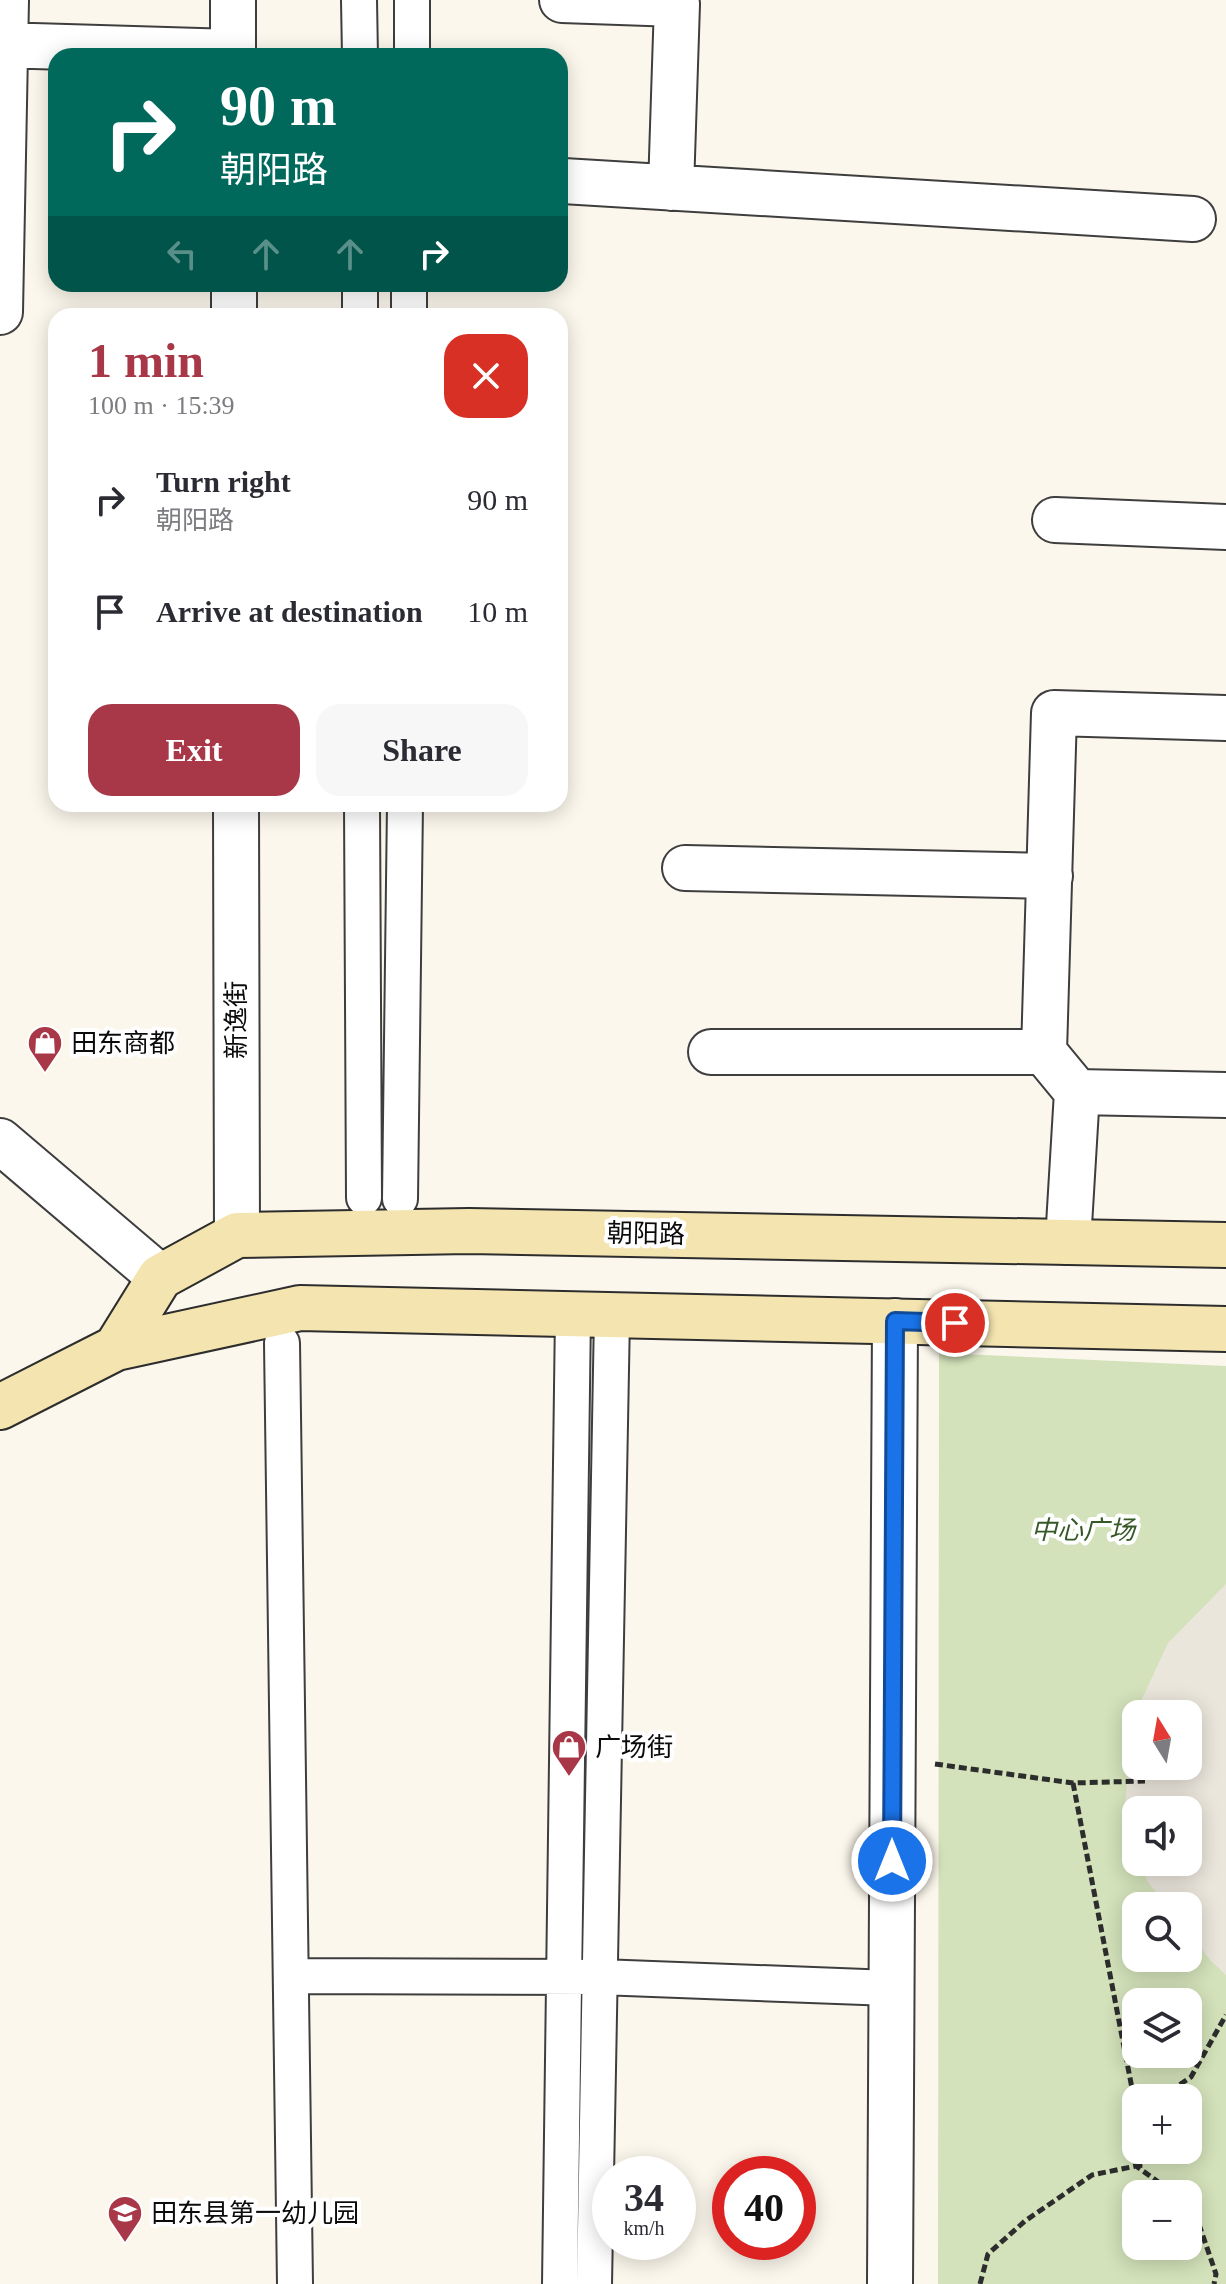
<!DOCTYPE html>
<meta charset="utf-8">
<style>
body{margin:0;font-family:"Times New Roman","Noto Sans SC",serif;background:#f7f7f7;color:#2b2b33;height:100vh;display:flex;flex-direction:column;font-size:30px;white-space:nowrap}
*{box-sizing:border-box;margin:0}
p{font-size:26px;color:#7c7c81}
.icon{flex:none;width:44px;height:44px;fill:none;stroke:currentColor;stroke-width:2;stroke-linecap:round;stroke-linejoin:round}
.map{position:relative;flex:1;overflow:hidden}
.drawer{position:absolute;left:48px;top:308px;width:520px;height:504px;display:flex;flex-direction:column;background:#fff;border-radius:24px;box-shadow:0 4px 20px #0003}
.drawer>*{flex:none}
.banner{position:absolute;left:48px;top:48px;width:520px;height:244px;border-radius:24px;box-shadow:0 4px 20px #0003;background:#00695c;color:#fff;overflow:hidden}
.needle{width:52px;rotate:349deg}
.buttons{position:absolute;left:1122px;top:1700px;display:grid;gap:16px}
.buttons a{display:grid;place-items:center;width:80px;height:80px;border-radius:16px;background:#fff;box-shadow:0 4px 20px #0003;font-size:40px}
.speed{position:absolute;left:592px;top:2156px;display:flex;gap:16px;font-size:40px;font-weight:700;text-align:center}
.speed>*{display:grid;place-content:center;width:104px;height:104px;border-radius:50%;background:#fff;box-shadow:0 4px 20px #0003;line-height:1}
.speed small{font-size:20px;font-weight:400}
.speed .limit{border:12px solid #d22;background:#fff;color:#111}
.pin{position:absolute;display:grid;place-items:center;width:68px;height:68px;color:#fff;margin:-34px;border:4px solid #fff;border-radius:50%;box-shadow:0 2px 8px #0007}
.me{position:absolute;width:88px;margin:-44px;rotate:0deg;stroke-linejoin:round;filter:drop-shadow(0 0 6px #0008)}
.turn{display:flex;align-items:center;gap:28px;height:168px;padding:0 40px;font-size:36px}
.turn .icon{width:104px;height:104px;stroke-width:2.5}
.turn b{display:block;font-size:56px;line-height:68px}
.lanes{display:flex;align-items:center;height:76px;padding:0 40px;background:#0003;justify-content:center;gap:40px;direction:ltr}
.lanes .off{opacity:.35}
.round{display:grid;place-items:center;flex:none;width:84px;height:84px;border-radius:24px;background:#f7f7f7}
.summary{display:flex;align-items:center;justify-content:space-between;height:136px;padding:0 40px}
h1{font-size:48px;font-weight:800;line-height:60px;color:#a83748}
.action{display:flex;gap:16px;margin-top:auto;padding:16px 40px}
.action a{flex:1;height:92px;border-radius:24px;background:#a83748;color:#fff;font-size:32px;font-weight:800;line-height:92px;text-align:center}
.action a+a{background:#f7f7f7;color:#2b2b33}
ul{padding:0;list-style:none}
li{display:flex;align-items:center;gap:24px;height:112px;padding:0 40px}
li div{flex:1}
li b{display:block;font-size:30px}
li em{font-style:normal}
.map>svg:first-child{display:block}
</style>
<div class="map">
<svg width="1226" height="2284" viewBox="0 0 1226 2284">
<rect width="100%" height="100%" fill="#fcf7ec"/>
<path fill="#d3e2ba" fill-rule="evenodd" d="M939,1353l287,13v918h-288zM1136,1714h52v52h-52zM1136,1810h52v52h-52zM1136,1906h52v52h-52zM1136,2002h52v52h-52zM1136,2098h52v52h-52zM1136,2194h52v52h-52z"/>
<path fill="#ebe6dc" fill-rule="evenodd" d="M1226,1584v391l-15,-14 -23,-29v-26h-21l-20,-25 -5,-19h46v-52h-52v32l-11,-37 8,-87 35,-75zM1188,1714v52h-52v-52z"/>
<g fill="none" stroke-linecap="round" stroke-linejoin="round">
<defs>
<path id="pedestrian" d="M359,0l1,56
M412,56v-56
M360,284v32
M409,316v-32
M362,804l2,394
M400,1199l5,-395
M282,1343l13,941
M291,1976l309,1 291,11
M560,2284l13,-970
M594,2284l18,-968"/>
<path id="minor" d="M562,0l115,4 -6,184
M0,45l233,7
M563,181l630,38
M0,312l6,-312
M1055,520l171,7
M685,868l365,8
M711,1052h333
M1077,1092l-33,-40 10,-339 172,5
M0,1141l160,136
M1068,1242l9,-150 149,3"/>
<path id="tertiary" d="M233,0v56
M234,284v32
M236,804l1,431
M890,2284l5,-963"/>
<path id="secondary" d="M116,1348l44,-71 77,-42 232,-4 757,14
M0,1407l116,-59 184,-40 926,21"/>
</defs>
<use href="#pedestrian" stroke="#3e3e3e" stroke-width="38"/>
<use href="#minor" stroke="#3e3e3e" stroke-width="48"/>
<use href="#tertiary" stroke="#3e3e3e" stroke-width="48"/>
<use href="#secondary" stroke="#2d2d2d" stroke-width="48"/>
<path stroke="#2d2d2d" stroke-width="5" stroke-dasharray="8 4" stroke-linecap="butt" d="M935,1764l138,19 72,-2
M1073,1783l63,326
M1160,2098l31,-21 35,-62
M1139,2150l1,18
M1188,2204l5,3 23,67 -2,10
M980,2284l8,-30 37,-33 67,-46 44,-9 39,28"/>
<use href="#pedestrian" stroke="#fff" stroke-width="34"/>
<use href="#minor" stroke="#fff" stroke-width="44"/>
<use href="#tertiary" stroke="#fff" stroke-width="44"/>
<use href="#secondary" stroke="#f4e5b0" stroke-width="44"/>
</g>
<g fill="none" stroke-linecap="round" stroke-linejoin="round">
<defs>
<path id="route" d="M892,1861l3,-540 60,2"/>
</defs>
<use href="#route" stroke="#114b97" stroke-width="20"/>
<use href="#route" stroke="#1a73e8" stroke-width="14"/>
</g>
<defs>
<symbol id="shop-pin" viewBox="-11 -11 22 30"><path d="M0 17L-7.5 6A9.5 9.5 0 1 1 7.5 6Z" fill="#a83748" stroke="#fff"/><path d="M-5-2.5h2.3a2.7 3.5 0 0 1 5.4 0H5L5.5 6h-11ZM-1.5-2.5h3a1.5 2.3 0 0 0-3 0Z" fill="#fff"/></symbol>
<symbol id="school-pin" viewBox="-11 -11 22 30"><path d="M0 17L-7.5 6A9.5 9.5 0 1 1 7.5 6Z" fill="#a83748" stroke="#fff"/><path d="M0-5L7-2L0 1L-7-2ZM-4 1L0 2.5L4 1V4Q0 6-4 4Z" fill="#fff"/></symbol>
</defs>
<g fill-rule="evenodd">
<use href="#shop-pin" x="25" y="1023" width="40" height="54"/>
<use href="#shop-pin" x="549" y="1727" width="40" height="54"/>
<use href="#school-pin" x="105" y="2193" width="40" height="54"/>
</g>
<g text-anchor="middle" dominant-baseline="central" stroke-width="8" stroke-linejoin="round" paint-order="stroke">
<g font-size="26" fill="#0b0b0b" stroke="#fff">
<text transform="translate(236 1020) rotate(-90)">新逸街</text>
<text transform="translate(646 1234) rotate(1)">朝阳路</text>
</g>
<g font-size="26" fill="#0b0b0b" stroke="#fff" text-anchor="start">
<text x="71" y="1043">田东商都</text>
<text x="595" y="1747">广场街</text>
<text x="151" y="2213">田东县第一幼儿园</text>
</g>
<g font-size="26" font-style="italic" fill="#355925" stroke="#fff">
<text x="1083" y="1530">中心广场</text>
</g>
</g>
</svg>
<div class="buttons">
<a><svg class="needle" viewBox="-14 -14 28 28"><path d="M0-13l5 13h-10z" fill="#e53935"/><path d="M0 13l5-13h-10z" fill="#7c7c81"/></svg></a>
<a><svg class="icon" aria-label="sound" viewBox="0 0 24 24"><path d="M4 9h4l5-4v14l-5-4H4zM17 9q2 3 0 6"/></svg></a>
<a><svg class="icon" aria-label="search" viewBox="0 0 24 24"><circle cx="10" cy="10" r="6"/><path d="M15 15l6 6"/></svg></a>
<a><svg class="icon" aria-label="layers" viewBox="0 0 24 24"><path d="M12 4l9 5-9 5-9-5zM3 14l9 5 9-5"/></svg></a>
<a>+</a>
<a>−</a>
</div>
<div class="speed"><div>34<small>km/h</small></div><div class="limit">40</div></div>
<div class="pin" style="left:955px;top:1323px;background:#d93025"><svg class="icon" aria-label="arrive" viewBox="0 0 24 24"><path d="M6 21V4h12l-3 4 3 4H6"/></svg></div>
<svg class="me" style="left:892px;top:1861px" viewBox="-20 -20 40 40"><circle r="17" fill="#1a73e8" stroke="#fff" stroke-width="3"/><path d="M0-11L8 9 0 5-8 9z" fill="#fff"/></svg>
<div class="banner">
<div class="turn"><svg class="icon" aria-label="right" viewBox="0 0 24 24"><path d="M7 20v-9h11M14 6l5 5-5 5"/></svg><div><b>90 m</b>朝阳路</div></div>
<div class="lanes"><svg class="icon off" aria-label="left" viewBox="0 0 24 24"><path d="M17 20v-9H6M10 6l-5 5 5 5"/></svg><svg class="icon off" aria-label="ahead" viewBox="0 0 24 24"><path d="M12 20V5M6 11l6-6 6 6"/></svg><svg class="icon off" aria-label="ahead" viewBox="0 0 24 24"><path d="M12 20V5M6 11l6-6 6 6"/></svg><svg class="icon" aria-label="right" viewBox="0 0 24 24"><path d="M7 20v-9h11M14 6l5 5-5 5"/></svg></div>
</div>
<section class="drawer">
<div class="summary"><div><h1>1 min</h1><p>100 m · 15:39</p></div><a class="round" style="background:#d93025;color:#fff"><svg class="icon" aria-label="close" viewBox="0 0 24 24"><path d="M6 6l12 12M18 6L6 18"/></svg></a></div>
<ul>
<li><svg class="icon" aria-label="right" viewBox="0 0 24 24"><path d="M7 20v-9h11M14 6l5 5-5 5"/></svg><div><b>Turn right</b><p>朝阳路</p></div><em>90 m</em></li>
<li><svg class="icon" aria-label="arrive" viewBox="0 0 24 24"><path d="M6 21V4h12l-3 4 3 4H6"/></svg><div><b>Arrive at destination</b></div><em>10 m</em></li>
</ul>
<div class="action"><a>Exit</a><a>Share</a></div>
</section>
</div>
